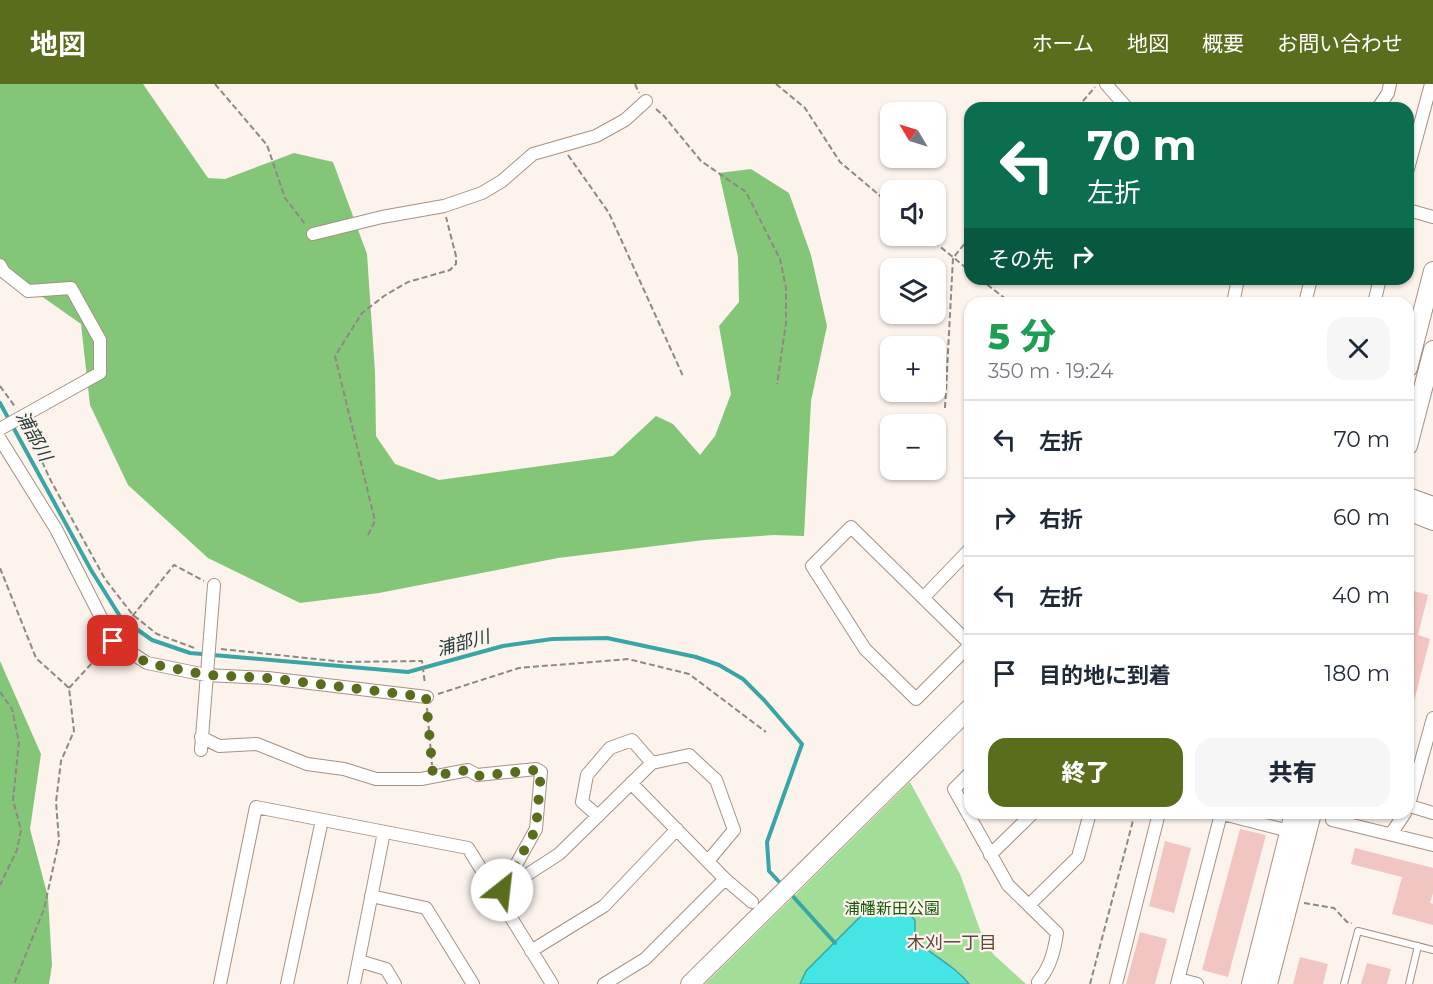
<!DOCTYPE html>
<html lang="ja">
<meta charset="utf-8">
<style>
body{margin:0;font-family:Montserrat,"Noto Sans JP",sans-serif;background:#f6f6f7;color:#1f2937;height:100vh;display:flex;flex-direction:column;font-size:22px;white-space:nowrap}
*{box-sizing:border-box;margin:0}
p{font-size:20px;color:#747a83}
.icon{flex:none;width:33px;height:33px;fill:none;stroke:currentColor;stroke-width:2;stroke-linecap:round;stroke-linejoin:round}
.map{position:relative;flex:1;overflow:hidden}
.details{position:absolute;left:964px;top:213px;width:450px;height:522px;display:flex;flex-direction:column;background:#fff;border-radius:18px;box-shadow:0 2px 4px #0004}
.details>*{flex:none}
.banner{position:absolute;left:964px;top:18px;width:450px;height:183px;border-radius:18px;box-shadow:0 2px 4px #0004;background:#0b6e4f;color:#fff;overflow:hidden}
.needle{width:39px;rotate:308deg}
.fabs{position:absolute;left:880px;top:18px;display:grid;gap:12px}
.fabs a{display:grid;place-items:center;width:66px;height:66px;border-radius:12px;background:#fff;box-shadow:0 2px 4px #0004;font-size:30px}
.pin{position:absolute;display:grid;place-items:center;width:51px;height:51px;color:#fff;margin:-26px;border-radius:12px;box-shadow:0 3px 9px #0006}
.me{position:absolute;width:66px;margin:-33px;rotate:29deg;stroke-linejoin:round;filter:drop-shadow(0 0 4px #0008)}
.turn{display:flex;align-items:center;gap:21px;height:126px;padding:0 24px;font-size:27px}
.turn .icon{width:78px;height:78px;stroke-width:2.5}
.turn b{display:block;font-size:42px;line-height:51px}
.then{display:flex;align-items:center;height:57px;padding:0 24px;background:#0003;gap:12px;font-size:22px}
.round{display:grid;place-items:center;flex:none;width:63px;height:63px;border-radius:18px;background:#f6f6f7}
.overview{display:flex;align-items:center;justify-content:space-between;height:102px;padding:0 24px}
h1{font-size:36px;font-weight:800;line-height:45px;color:#1e9e55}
.primary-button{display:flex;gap:12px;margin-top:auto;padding:12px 24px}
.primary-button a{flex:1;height:69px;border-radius:18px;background:#596d1c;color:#fff;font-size:24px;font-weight:800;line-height:69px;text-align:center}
.primary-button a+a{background:#f6f6f7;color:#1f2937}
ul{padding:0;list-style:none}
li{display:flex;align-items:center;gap:18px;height:78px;padding:0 24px;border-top:2px solid #e0e1e3}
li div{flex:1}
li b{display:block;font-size:22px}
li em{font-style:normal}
header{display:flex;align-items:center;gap:36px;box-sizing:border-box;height:84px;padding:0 30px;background:#596d1c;color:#fff}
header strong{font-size:28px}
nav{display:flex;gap:33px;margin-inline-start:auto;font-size:21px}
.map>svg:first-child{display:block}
</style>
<header>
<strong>地図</strong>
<nav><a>ホーム</a><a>地図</a><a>概要</a><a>お問い合わせ</a></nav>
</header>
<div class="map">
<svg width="1433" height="900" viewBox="0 0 1433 900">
<rect width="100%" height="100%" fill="#fdf3ed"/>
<path fill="#a2de98" d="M910,698l50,92 24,67 10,14 32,29h-321z"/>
<path fill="#83c678" d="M0,0h143l65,94 17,1 69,-26 39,9 34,92 8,118 1,64 19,28 44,16 174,-24 43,-40 17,8 27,31 15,-19 16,-42 -12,-68 20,-24 -1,-45 -19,-84 32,-4 38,24 22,62 16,71 -16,75 -7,135 -30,-1 -70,5 -146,18 -179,35 -79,10 -92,-45 -80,-73 -38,-80 -9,-81 -81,-57z
M0,577l41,93 -11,75 18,68 4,68 -3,19h-49z"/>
<path fill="#45e4e5" stroke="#39a6a5" stroke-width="1.5" d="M883,822l11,4 8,-4 13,14v20c17,15 40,26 54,44h-169l6,-13 56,-56z"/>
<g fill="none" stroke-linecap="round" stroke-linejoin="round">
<path stroke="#39a6a5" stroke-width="4" d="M0,319l91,167 30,48 31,22 38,13 218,19 95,-26 49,-7 55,-1 89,19 23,8 24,14 21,21 38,44 -35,98 2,29 13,14
M789,808l46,51"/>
</g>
<path fill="#f1c5c2" d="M1414,507l14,4 -10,40 12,4 -18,70h-4v-95z
M1240,745l26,6 -38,142 -26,-7z
M1165,757l26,7 -17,65 -25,-7z
M1355,764l78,20v25l-3,10 3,1v21l-41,-11 10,-37 -51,-13z
M1140,848l27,7 -12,45h-29z
M1300,873l28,7 -5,20h-30z
M1367,879l24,6 -4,15h-26z"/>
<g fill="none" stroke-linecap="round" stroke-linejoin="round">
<defs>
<path id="lane" d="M1344,900l14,-53 75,19
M1409,900l9,-38"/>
<path id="street" d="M1106,0l21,24
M1378,24l10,-15 2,-9
M1408,85l23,-85
M1408,126l25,7
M313,150l69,-17 62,-11 38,-13 20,-12 31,-27 63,-18 29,-16 21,-19
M0,181l4,7 24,19 43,-3 29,52v33l-100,56
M1233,219l4,-19 -1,-5
M1305,219l6,-24
M1374,219l6,-24
M0,355l56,90 57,112 34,22 59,12 62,3 159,19
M923,514l47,-49
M970,560l-119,-117 -39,39 53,83 51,50 54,-54
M201,653l18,9 38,-2 50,20 37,5 32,10h45l47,-9 9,5 59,-6 5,3 -5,57 -34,61
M201,666l13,-165
M970,689l-16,16 54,96 49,48c-3,20 -7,34 -19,49
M631,699l94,96 27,23
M1410,722l23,7
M1408,724l25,-90
M1219,729l70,18
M598,732l-16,-14 5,-27 23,-27 22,-8 20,23
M1332,736l101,25
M1391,750l14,-21
M990,771l43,-42
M505,805l54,-35 93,-91 37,-8 27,25 18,50 -26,31
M371,812l55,12 47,76
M1029,821l49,-48 12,-44
M531,867l73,-45 73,-77
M359,877l27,8 9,15
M1179,895l18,5
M220,900l36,-177 212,41 84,136
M287,900l35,-164
M354,900l30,-152
M604,900l41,-25 80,-80
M1116,900l43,-171
M1177,900l44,-170"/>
<path id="secondary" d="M1408,284l25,-97
M1408,362l25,-96
M1408,413l25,9
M1408,427l25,10
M690,900l280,-276
M1251,900l43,-171
M1268,900l44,-171"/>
</defs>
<use href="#lane" stroke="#a79183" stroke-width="8"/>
<use href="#street" stroke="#a79183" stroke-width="14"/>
<use href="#secondary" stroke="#a79183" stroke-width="20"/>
<path stroke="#908782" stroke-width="2" stroke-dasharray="6 3" stroke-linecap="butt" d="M215,0l52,61 18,53 20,26
M635,0l4,9
M776,0l29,24 35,54 51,43
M1077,24l18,-21
M656,25l8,7 37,45 45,31 34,67 6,29v35l-9,61
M568,71l41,58 74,163
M927,152l43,35
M980,195l31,24
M0,302l16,22
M945,324l8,-150 17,-21
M27,345l24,52 54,98 28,36 24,19 40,15
M368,451l7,-14 -40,-165 27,-43 22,-17 24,-14 42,-12 6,-6v-8l-10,-39
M0,484l36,90 33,30 5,43 -13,30 -5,41 3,39 -15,68 -30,75
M121,546l53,-65 30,16
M221,565l123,13 78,-1 3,23
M69,604l35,-38
M0,608l12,17 7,33 -6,58 8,30 -4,20 -17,35
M438,610l81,-26 109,-9 61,15 77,58
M427,624l5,57
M1304,819l30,5 13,14 5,1
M1090,900l45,-171"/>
<use href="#lane" stroke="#fff" stroke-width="6"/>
<use href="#street" stroke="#fff" stroke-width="12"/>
<use href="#secondary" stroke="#fff" stroke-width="18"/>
</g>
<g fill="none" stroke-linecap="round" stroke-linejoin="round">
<path stroke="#596d1c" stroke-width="10" stroke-dasharray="0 18" d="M113,557l34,22 59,12 62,3 158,19 7,79 35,-6 9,6 59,-6 5,2 -5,57 -34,61"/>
</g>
<g text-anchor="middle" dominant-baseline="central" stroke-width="4.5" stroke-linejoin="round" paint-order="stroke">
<g font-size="16" fill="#17590a" stroke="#fdf3ed">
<text x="892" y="824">浦幡新田公園</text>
</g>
<g font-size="18" font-style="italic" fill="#223b3b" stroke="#fdf3ed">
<text transform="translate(34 352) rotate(61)">浦部川</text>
<text transform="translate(463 559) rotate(-15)">浦部川</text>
</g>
<g font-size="18" fill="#5c493c" stroke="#fdf3ed">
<text x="952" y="859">木刈一丁目</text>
</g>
</g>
</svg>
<div class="fabs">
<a><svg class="needle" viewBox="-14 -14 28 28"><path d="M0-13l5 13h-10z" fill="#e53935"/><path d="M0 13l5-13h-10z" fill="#747a83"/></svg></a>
<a><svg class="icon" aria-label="sound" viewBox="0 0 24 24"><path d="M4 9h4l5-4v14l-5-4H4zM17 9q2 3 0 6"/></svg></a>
<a><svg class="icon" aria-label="layers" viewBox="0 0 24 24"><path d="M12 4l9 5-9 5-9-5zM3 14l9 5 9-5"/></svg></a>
<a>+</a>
<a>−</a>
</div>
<div class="pin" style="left:113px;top:557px;background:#d93025"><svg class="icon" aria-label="arrive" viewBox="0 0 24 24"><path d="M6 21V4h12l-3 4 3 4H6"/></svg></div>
<svg class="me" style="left:502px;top:806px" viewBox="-20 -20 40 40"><circle r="19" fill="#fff"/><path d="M0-13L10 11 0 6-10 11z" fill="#596d1c"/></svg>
<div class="banner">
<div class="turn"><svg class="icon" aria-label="left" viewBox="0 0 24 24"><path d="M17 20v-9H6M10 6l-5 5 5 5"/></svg><div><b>70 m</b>左折</div></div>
<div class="then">その先<svg class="icon" aria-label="right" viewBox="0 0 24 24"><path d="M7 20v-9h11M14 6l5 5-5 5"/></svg></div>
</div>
<section class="details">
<div class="overview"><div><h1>5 分</h1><p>350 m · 19:24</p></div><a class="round"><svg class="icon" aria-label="close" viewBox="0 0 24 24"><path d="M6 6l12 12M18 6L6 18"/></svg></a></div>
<ul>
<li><svg class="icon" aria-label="left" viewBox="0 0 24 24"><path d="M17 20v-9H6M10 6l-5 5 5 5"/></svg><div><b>左折</b></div><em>70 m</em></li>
<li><svg class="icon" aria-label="right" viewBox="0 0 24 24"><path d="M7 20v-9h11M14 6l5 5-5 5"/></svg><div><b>右折</b></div><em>60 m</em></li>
<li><svg class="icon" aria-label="left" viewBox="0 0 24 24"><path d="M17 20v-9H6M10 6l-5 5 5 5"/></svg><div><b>左折</b></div><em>40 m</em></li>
<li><svg class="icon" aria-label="arrive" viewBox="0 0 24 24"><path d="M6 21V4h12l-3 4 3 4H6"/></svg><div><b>目的地に到着</b></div><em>180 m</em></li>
</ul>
<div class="primary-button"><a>終了</a><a>共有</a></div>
</section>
</div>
